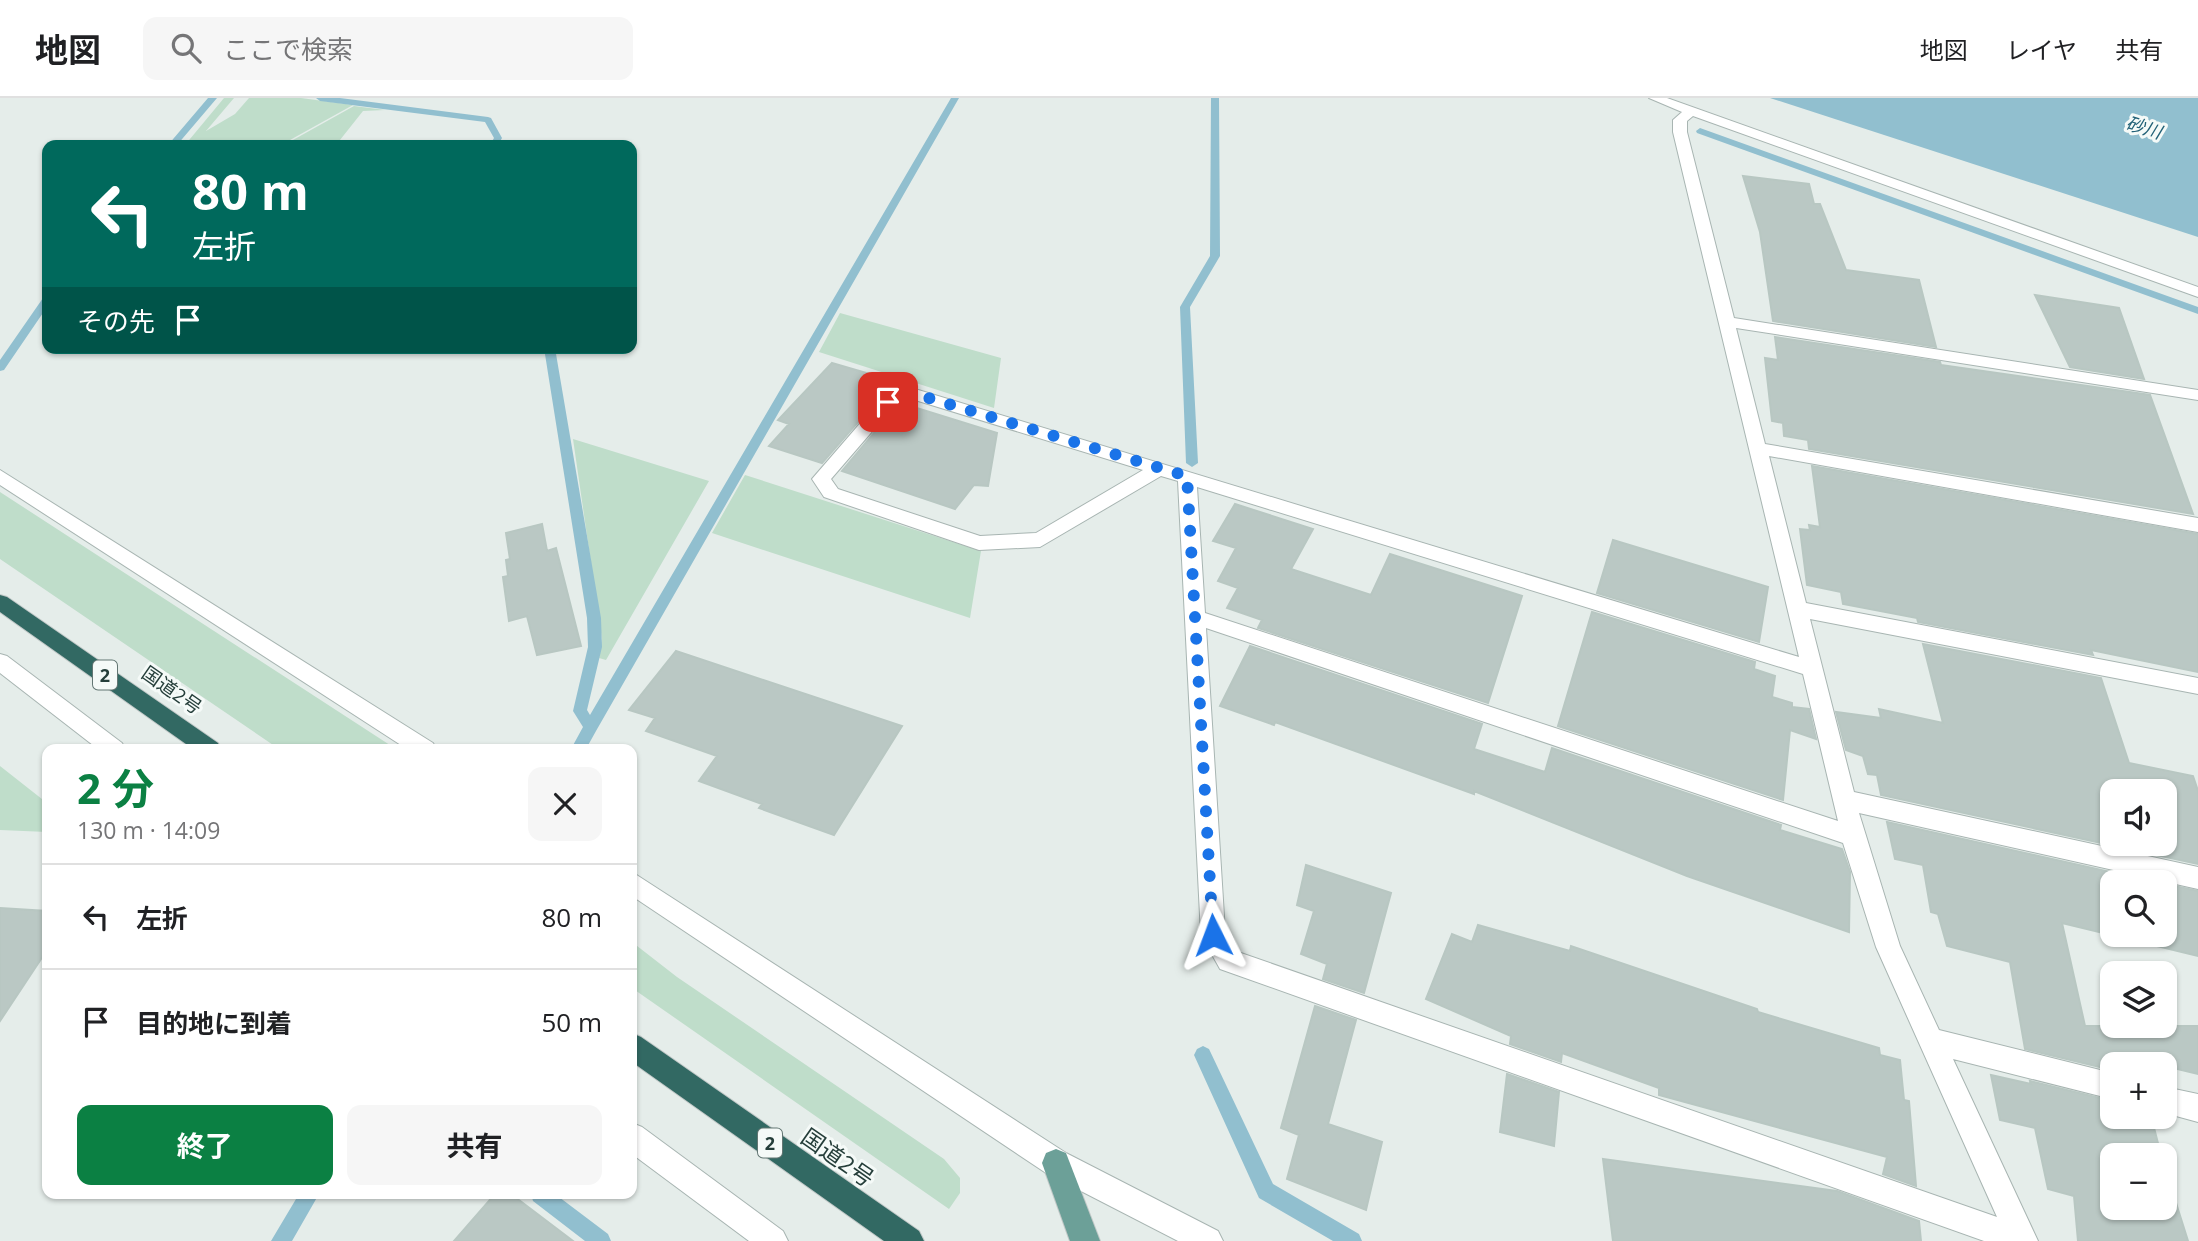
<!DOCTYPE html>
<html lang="ja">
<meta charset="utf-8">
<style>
body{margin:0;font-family:"Open Sans","Noto Sans JP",sans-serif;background:#f6f6f6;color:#202124;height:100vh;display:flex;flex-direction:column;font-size:26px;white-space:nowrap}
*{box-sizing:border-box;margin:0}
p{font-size:23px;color:#757577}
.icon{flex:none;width:38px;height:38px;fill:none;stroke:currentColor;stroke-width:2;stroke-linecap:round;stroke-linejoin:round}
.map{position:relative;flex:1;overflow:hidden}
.sheet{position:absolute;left:42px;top:646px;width:595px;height:455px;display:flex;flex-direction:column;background:#fff;border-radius:14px;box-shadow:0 2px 5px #0004}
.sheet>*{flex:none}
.hud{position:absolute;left:42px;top:42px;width:595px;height:214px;border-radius:14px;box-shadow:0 2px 5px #0004;background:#00695c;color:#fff;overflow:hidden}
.buttons{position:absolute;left:2100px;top:681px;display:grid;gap:14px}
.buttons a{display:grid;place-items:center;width:77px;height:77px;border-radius:14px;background:#fff;box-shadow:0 2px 5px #0004;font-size:35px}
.pin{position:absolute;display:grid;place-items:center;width:60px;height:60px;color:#fff;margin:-30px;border-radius:14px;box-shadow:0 4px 10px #0006}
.me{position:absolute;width:77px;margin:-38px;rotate:357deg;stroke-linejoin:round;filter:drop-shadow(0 0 5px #0008)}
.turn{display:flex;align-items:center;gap:24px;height:147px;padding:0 35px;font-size:32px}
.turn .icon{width:91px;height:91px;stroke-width:2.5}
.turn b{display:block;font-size:49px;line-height:60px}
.then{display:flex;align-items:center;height:66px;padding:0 35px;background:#0003;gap:14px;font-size:26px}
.round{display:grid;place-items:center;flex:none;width:74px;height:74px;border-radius:14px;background:#f6f6f6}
.headline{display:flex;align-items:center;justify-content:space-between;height:119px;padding:0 35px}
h1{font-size:42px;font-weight:700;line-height:52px;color:#0b8043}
.action{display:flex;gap:14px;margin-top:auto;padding:14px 35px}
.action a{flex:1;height:80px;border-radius:14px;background:#0b8043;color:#fff;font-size:28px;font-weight:700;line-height:80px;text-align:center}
.action a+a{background:#f6f6f6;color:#202124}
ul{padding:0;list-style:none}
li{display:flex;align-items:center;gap:21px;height:105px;padding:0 35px;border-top:2px solid #e0e0e0}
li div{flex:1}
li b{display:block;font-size:26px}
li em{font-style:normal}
header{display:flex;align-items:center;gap:42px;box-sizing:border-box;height:98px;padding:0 35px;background:#fff;border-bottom:2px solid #e0e0e0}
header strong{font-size:33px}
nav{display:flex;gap:38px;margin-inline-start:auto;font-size:24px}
.search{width:490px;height:63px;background:#f6f6f6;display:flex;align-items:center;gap:18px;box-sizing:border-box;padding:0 24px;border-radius:14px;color:#757577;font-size:26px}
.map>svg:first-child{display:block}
</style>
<header>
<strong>地図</strong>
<div class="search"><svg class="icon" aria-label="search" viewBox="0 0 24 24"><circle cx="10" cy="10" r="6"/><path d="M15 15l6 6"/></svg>ここで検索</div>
<nav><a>地図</a><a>レイヤ</a><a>共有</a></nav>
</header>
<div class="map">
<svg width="2198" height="1143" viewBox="0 0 2198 1143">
<rect width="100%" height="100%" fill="#e5edea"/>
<path fill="#bfddca" d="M224,0h10l-28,33 29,-17 14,-16h52l52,7 -72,40h-96z
M354,8l31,4 -22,1 -27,34h-52z
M840,215l161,45 -7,50 -175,-56z
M573,341l136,42 -103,179 -7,-2 3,-19z
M745,377l236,76 -11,67 -258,-85z
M0,394l396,257h-117l-279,-190z
M0,668l47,37v29l-47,-2z
M632,844l45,35 267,182 16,19v15l-11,16 -317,-221z"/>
<path fill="#91bfcf" d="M1770,0h428v139z"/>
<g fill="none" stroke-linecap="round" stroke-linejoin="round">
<path fill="#91bfcf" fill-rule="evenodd" d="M208,0h9l-40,47h-9z
M316,0h24l148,19 3,1 11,20 -4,7h-8l4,-7 -9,-16 -165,-21z
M951,0h8l-363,633 -10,18h-15l12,-22 -10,-16 15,-64 -1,-29 -43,-270h11l46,270 1,29 -15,63 3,5z
M1211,0h8l1,158 -30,51 8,156 -6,4 -6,-4 -6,-156 30,-51z
M1700,30l498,179v7l-501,-181 -1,-2z
M47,199v10l-43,63 -4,1v-11l43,-62z
M1203,948l6,3 64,135 86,50 3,7h-29l-74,-43 -65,-143 3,-6z
M299,1096h20l-27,47h-21z
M531,1096h24l53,40 3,7h-26l-52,-40z"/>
</g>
<path fill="#bac8c4" stroke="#b8c7c2" stroke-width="2" fill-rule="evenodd" d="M1743,78l66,8 5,20h6l26,66 73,10 17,67 -163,-26 -13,-89z
M2035,197l84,13 25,71 -74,-12z
M1775,239l165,25 1,3 209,30 43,119 -384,-65 -1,-9 -24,-4 -1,-13 -11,-2 -7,-63 13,2z
M832,265l62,18 -72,82 -53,-17 20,-22 -11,-4z
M907,307l90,28 -9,53 -14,-1 -19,24 -113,-38 53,-63z
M1812,368l386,68v138l-107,-22 2,5 -175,-33 -1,-4 -74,-14 -2,-12 -34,-7 -7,-56 10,1 -1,-5 11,2z
M1235,406l78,25 -22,40 80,26 19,-41 132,42 -34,107 -230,-75 4,-8 -35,-12 11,-20 -20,-7 18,-33 -23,-7z
M542,426l5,27 9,-3 25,98 -44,9 -10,-39 -18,5 -6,-44 5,-1 -2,-16 4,-1 -4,-26z
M1613,442l155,47 -9,55 -162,-49z
M1592,514l163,50 -1,7 21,7 -3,21 20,6v4l17,2 7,30 -26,-9 -7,70 -225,-74z
M1923,546l178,34 28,85 64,13 5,15v73l-317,-69 -4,-20 -9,-1 -5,-18 -17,-6 -10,-38 45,6 -2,-9 64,14zM2112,693h53v53h-53z
M1250,548l232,78 -8,25 71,23 7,-24 229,77 -1,5 62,19 8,23 -1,60 -162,-56 -213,-85v3l-199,-72 -1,3 -54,-19z
M676,553l226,75 -68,109 -75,-27 3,-4 -63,-23 18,-25 -71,-25 9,-13 -26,-8z
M1887,724l268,60h-43v52h53v-50l33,7v65l-136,-33 23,103h113v48l-62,-15 1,5h-25v6l-87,-21 -15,-87 -63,-16 -9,-32 -7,-2 -8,-47 -28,-6z
M1306,767l85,28 -27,100 -41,-14 4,-15 -26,-10 13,-43 -17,-6z
M0,810l47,3v39l-47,71z
M1478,827l92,26 1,-5 186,63 1,3 121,36 1,7 20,5 4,40 5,1 7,85 -33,-12 4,-17 -228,-62v-7l-97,-35 -1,9 -51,-18 1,-8 -85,-37 26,-65 20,8z
M1315,908l41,14 -28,104 54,18 -16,68 -79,-31 12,-44 -18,-7z
M1507,976l52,18 -5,54 -54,-14z
M1991,977l40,9 -1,-3 82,20v15h39l10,39h-49v53h53v-40l23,73h-110l-4,-45 -26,-7 -13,-61 -35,-8z
M1603,1061l234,32 82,30 2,20h-308z
M495,1096h16l62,47h-119z"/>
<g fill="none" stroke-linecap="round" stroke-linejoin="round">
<defs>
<path id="minor" d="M1649,0h18l531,189v10l-505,-181 -6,5v11l47,186 464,72v10l-462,-72 29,116 433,74v14l-429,-76 37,147 392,75v16l-388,-75 44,173 344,75v22l-339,-76 41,133 39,84 173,43v26l-159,-40 85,182h-54l-764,-272 -19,-34 -23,-454 -17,-5 -121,71 -61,3 -155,-53 -12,-18 70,-81 33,-9 884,268 -126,-525v-12l9,-8zM915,302l228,70 -107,63 -56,3 -142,-47 -7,-10 63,-73zM1197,389l606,187 35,147 -633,-208zM1206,530l637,215 33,104 121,270 -759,-265 -13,-20z
M0,372l433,273 3,6h-29l-407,-264z
M0,556l7,2 115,87 3,6h-27l-98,-76z
M632,774l434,281 152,78 5,10h-45l-132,-68 -414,-277z
M2165,989l33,7v28l-33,-9z
M632,1025l10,4 141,104 5,10h-39l-117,-87z"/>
<path id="major" d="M1056,1051l10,4 34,88h-30l-28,-78 4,-10z"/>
<path id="highway" d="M0,497l7,2 211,146 3,6h-28l-193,-137z
M632,935l9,4 278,194 5,10h-40l-252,-179z"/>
</defs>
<use href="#minor" stroke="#a8b5b2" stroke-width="2"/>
<use href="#major" stroke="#c2c9c8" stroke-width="2"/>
<use href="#highway" stroke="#c2c9c8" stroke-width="2"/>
<use href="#minor" fill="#fff" fill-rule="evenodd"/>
<use href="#major" fill="#6ca098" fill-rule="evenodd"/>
<use href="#highway" fill="#326963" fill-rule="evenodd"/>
</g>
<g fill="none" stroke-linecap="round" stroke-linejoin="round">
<path stroke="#1a73e8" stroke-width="12" stroke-dasharray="0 21.6" d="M888,304l27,-8 272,82 26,459"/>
</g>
<g text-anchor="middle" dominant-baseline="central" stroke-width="6" stroke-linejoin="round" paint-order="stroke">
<g font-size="18" font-style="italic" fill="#226177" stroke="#f5faf8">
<text transform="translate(2144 29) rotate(17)">砂川</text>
</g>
<g fill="#f5faf8" stroke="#637673" stroke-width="2">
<rect x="93" y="562.5" width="24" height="29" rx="5"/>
<rect x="758" y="1030.5" width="24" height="29" rx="5"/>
</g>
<g font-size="18" font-weight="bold" fill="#253e3a">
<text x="105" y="577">2</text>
<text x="770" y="1045">2</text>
</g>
<g font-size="19" fill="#253e3a" stroke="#f5faf8">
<text transform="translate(172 592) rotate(35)">国道2号</text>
</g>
<g font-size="23" fill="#253e3a" stroke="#f5faf8">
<text transform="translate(838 1059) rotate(35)">国道2号</text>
</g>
</g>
</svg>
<div class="buttons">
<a><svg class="icon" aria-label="sound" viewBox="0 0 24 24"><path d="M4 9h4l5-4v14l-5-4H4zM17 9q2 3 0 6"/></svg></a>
<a><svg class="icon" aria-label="search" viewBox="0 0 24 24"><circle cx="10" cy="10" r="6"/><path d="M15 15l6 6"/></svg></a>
<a><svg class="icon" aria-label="layers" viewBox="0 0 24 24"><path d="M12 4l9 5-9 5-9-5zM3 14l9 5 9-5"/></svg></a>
<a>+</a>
<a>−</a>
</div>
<div class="pin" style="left:888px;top:304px;background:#d93025"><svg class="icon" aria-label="arrive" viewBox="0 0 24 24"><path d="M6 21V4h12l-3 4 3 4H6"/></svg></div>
<svg class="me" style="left:1213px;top:837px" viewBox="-20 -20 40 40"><path d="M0-17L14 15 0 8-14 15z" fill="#1a73e8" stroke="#fff" stroke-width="4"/></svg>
<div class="hud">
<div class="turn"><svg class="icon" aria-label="left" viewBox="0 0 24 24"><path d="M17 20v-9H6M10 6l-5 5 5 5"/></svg><div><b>80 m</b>左折</div></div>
<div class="then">その先<svg class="icon" aria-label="arrive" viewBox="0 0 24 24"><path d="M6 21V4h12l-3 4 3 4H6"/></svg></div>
</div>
<section class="sheet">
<div class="headline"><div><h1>2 分</h1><p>130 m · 14:09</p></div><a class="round"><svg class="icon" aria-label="close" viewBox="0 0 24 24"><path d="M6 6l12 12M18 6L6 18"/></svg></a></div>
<ul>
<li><svg class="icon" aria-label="left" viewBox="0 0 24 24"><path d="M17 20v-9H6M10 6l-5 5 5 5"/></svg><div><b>左折</b></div><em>80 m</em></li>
<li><svg class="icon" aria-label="arrive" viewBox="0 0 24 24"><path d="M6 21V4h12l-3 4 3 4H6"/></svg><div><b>目的地に到着</b></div><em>50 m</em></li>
</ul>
<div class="action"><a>終了</a><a>共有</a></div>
</section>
</div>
